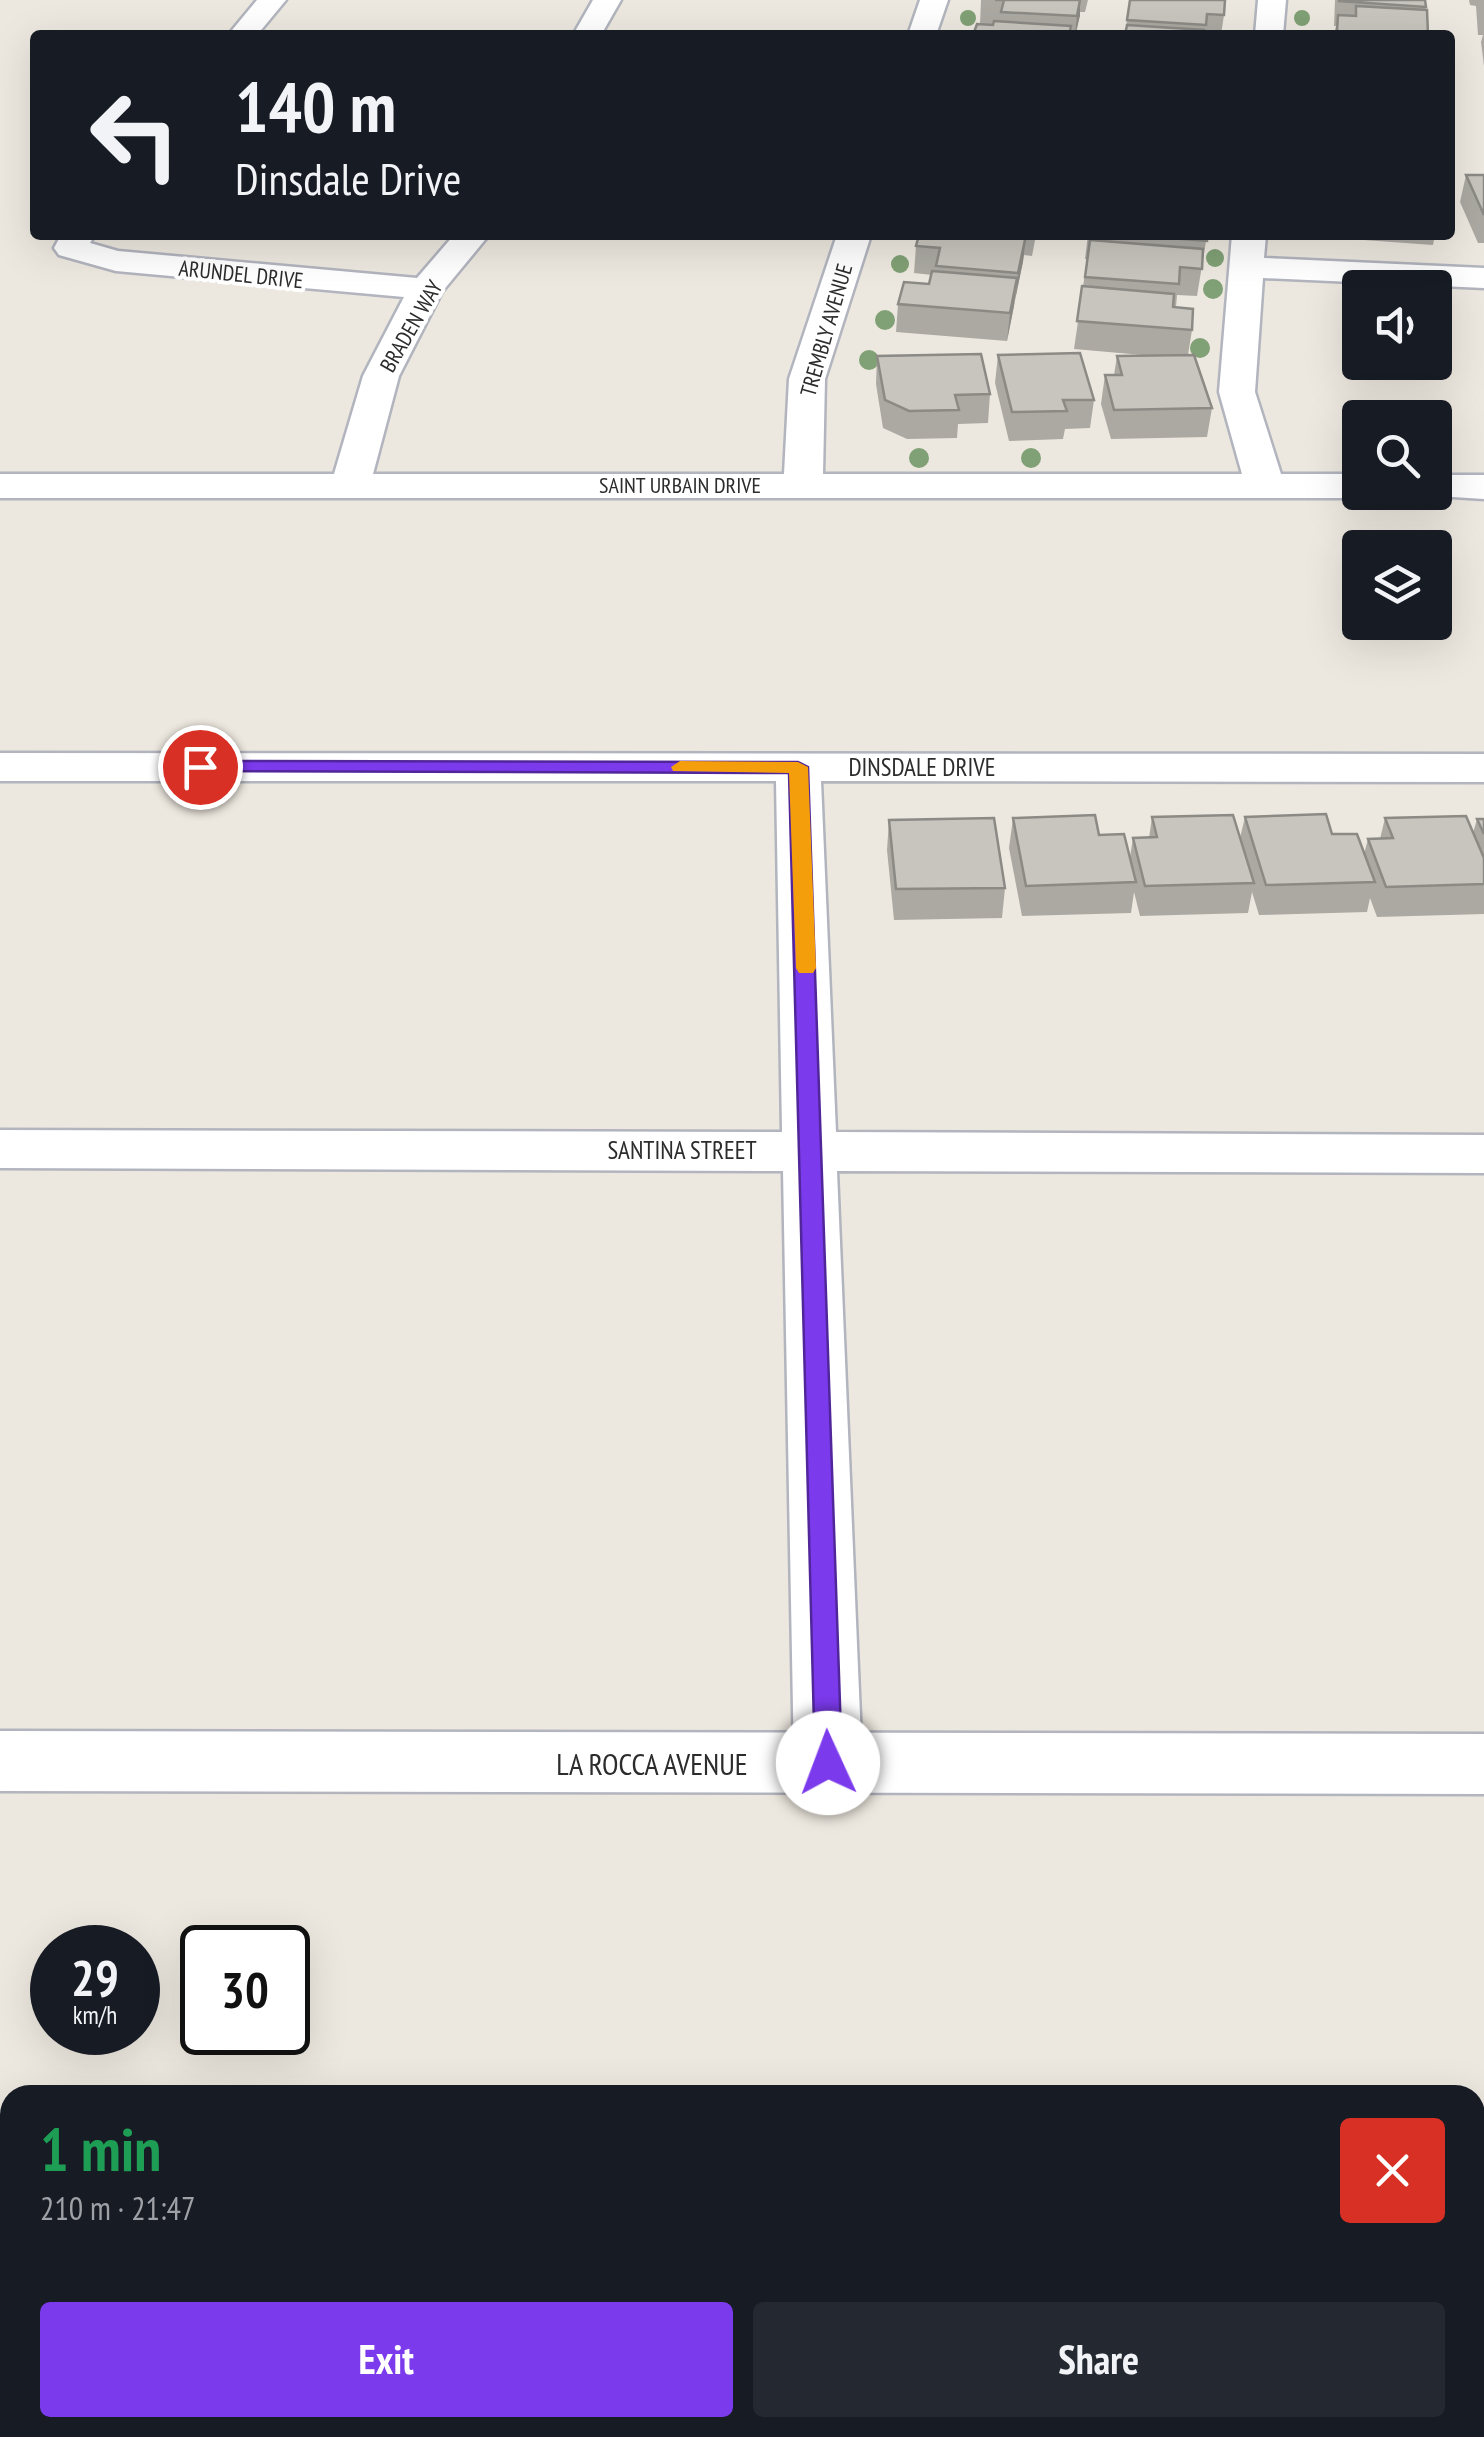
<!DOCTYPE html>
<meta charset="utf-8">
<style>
body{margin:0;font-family:"PT Sans Narrow",sans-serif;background:#242831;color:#f1f3f6;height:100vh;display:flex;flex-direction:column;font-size:38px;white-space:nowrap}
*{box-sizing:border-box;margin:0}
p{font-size:32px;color:#9ea1a6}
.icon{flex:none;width:55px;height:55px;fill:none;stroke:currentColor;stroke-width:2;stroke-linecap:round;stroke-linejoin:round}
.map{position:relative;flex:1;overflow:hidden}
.side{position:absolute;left:0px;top:2085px;width:1485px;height:352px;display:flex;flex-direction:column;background:#171b24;border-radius:30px 30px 0 0;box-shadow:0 10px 40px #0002}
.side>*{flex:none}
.banner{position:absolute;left:30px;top:30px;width:1425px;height:210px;border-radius:10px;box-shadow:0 10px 40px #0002;background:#171b24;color:#f1f3f6;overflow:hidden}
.tools{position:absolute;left:1342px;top:270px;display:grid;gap:20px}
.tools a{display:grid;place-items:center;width:110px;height:110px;border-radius:10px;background:#171b24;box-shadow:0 10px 40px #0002;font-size:50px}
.speed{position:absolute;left:30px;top:1925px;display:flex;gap:20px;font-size:50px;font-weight:700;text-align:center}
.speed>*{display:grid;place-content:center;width:130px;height:130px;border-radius:50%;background:#171b24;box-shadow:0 10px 40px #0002;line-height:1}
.speed small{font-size:25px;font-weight:400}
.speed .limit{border:5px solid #111;border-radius:15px;background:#fff;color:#111}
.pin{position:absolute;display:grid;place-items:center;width:85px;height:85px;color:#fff;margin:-42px;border:5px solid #fff;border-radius:50%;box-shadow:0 2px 10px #0007}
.me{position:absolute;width:110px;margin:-55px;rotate:358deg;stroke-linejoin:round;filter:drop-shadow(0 0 8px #0008)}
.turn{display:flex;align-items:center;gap:35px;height:210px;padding:0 40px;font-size:45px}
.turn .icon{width:130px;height:130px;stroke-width:2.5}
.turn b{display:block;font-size:70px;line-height:85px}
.round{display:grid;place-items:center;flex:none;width:105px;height:105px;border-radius:10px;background:#242831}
.summary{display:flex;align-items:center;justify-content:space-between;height:170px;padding:0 40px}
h1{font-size:60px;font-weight:700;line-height:75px;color:#1e9e55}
.action{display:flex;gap:20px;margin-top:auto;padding:20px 40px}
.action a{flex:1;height:115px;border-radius:10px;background:#7c3aed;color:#fff;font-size:40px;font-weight:700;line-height:115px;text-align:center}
.action a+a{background:#242831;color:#f1f3f6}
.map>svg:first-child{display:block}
</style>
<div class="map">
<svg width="1484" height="2437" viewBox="0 0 1484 2437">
<rect width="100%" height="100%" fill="#ede8df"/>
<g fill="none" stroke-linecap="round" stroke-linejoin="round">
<defs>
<path id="minor" d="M257,0h29l-29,35h-29z
M593,0h28l-20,35h-28z
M920,0h28l-12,35h-28z
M1258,0h28l-3,35h-28z
M61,235h34l-5,8 28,8 299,27 37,-43h35l-47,57 -43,84 -26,98h411l5,-95 48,-144h34l-46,144 -2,95h419l-23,-82 13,-157h34l-2,23 220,10v20l-221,-10 -8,114 26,82h79v18h15l-15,6h-1360v-24h334l29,-98 41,-79 -288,-26 -57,-16 -5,-7z
M1435,475h49v24l-63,-4 -2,-3h16z
M0,753l1484,1v28l-663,-1 15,351 648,3v38l-647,-2 25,592 -10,21 -24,9 -24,-9 -10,-21 -11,-592 -783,-3v-38l782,2 -6,-351h-776z"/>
<path id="tertiary" d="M0,1731l1484,3v60l-1484,-3z"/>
</defs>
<use href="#minor" stroke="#b2b4be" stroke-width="5"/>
<use href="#tertiary" stroke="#b2b4be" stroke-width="5"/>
<use href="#minor" fill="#fff" fill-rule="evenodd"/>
<use href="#tertiary" fill="#fff" fill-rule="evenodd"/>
</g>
<g fill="#80a075">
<circle cx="968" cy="18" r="8"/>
<circle cx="1302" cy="18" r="8"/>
<circle cx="1215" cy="258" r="9"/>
<circle cx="900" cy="264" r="9"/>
<circle cx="1213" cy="289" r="10"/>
<circle cx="885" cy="320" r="10"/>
<circle cx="1200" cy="348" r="10"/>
<circle cx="869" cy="360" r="10"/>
<circle cx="919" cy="458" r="10"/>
<circle cx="1031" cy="458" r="10"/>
</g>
<path fill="#aca9a3" d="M981,0h107l-3,12h-5l-4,23h-103l7,-11z
M1130,0l94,15 -3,20h-96z
M1335,0h90l3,35h-94l2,-9h-2z
M1469,0h15v66l-3,-24 2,-7h-5l-2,-29 -6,-1z
M1466,175h18v68h-6l-18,-41z
M919,235h117l-4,21 -8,-1 -17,86 -111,-9 2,-28 31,-20 3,-9 -18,-2 2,-27z
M1088,235h119l-10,61 -20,-1 -1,12 16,23 -4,25 24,53 -5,29 -96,2 -10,-35 4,-29h9l3,-19h37l-80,-7 13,-90h-2z
M1330,235h105l-2,10 -97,-7z
M998,355l96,45 -4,28 -25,1 -2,10 -54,2 -14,-58z
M877,356l113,38 -2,29 -30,1 -1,14 -50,1 -24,-11 -7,-44z
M1152,817l88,21 5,-21 87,17 32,20 4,-15h12l5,-21 88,15 4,-14h7v95l-107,3 -7,-19 -3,14 -108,3 -7,-23 -4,21 -108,3 -6,-24 -3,21 -109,3 -13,-68 4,-30 86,17 31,22 3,-19h16z
M889,820l116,68 -3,30 -108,2 -7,-70z"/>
<path fill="#8c8a85" d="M1080,0v16l-5,19 2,-19z
M1026,235l-3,27 -8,38 3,-27z
M1017,278l-3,28 -7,35 3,-28z"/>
<path fill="#c8c5be" stroke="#8c8a85" stroke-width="2.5" d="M995,0h85l-3,16 -76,-4 3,-12z
M1130,0h95l-1,15 -17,-1 -1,11 -79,-5z
M1339,0h86l1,7 -87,-6z
M1356,6l71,4 1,25h-30l-61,-4 1,-16 18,1z
M994,21l77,5 -2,9h-96l4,-11 16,1z
M1127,25l77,5v5h-79z
M1466,175h18v40z
M919,235h107l-8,38 -82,-7 4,-18 -24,-2z
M1131,235h76v6z
M1090,240l113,9 -1,20 -22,-2 -1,17 -94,-7z
M932,271l85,7 -7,35 -112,-9 6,-22 25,2z
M1082,286l92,8 -1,13 20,2 -1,21 -115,-9z
M1080,353l14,47h-31l4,11 -55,1 -14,-57z
M981,354l9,40 -35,1 4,15 -50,1 -24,-11 -8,-44z
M1194,355l18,53 -98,2 -9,-35h17l-5,-19z
M1326,814l6,20h25l18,48 -109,3 -21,-68z
M1095,815l4,20 25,-1 12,48 -110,4 -13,-68z
M1233,815l21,68 -109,3 -12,-48 24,-1 -5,-20z
M1466,816l18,42v26l-98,3 -18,-48 25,-1 -8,-20z
M994,818l11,70 -109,1 -7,-69z
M1477,819h7v15z"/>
<path fill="#7c3aed" stroke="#51269a" stroke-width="2.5" d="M200,761l598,1 10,5 34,996 -4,9 -10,3 -9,-3 -4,-9 -26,-990 -596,-2 -3,-4z"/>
<path fill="#f59e0b" d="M680,761l118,1 10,5 8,201 -3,5h-14l-3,-5 -7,-195 -116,-2 -2,-4z"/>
<g text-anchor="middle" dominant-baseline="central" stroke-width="8" stroke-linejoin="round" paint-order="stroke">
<g font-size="22" fill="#2c2c2c" stroke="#fff">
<text transform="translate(241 274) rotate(6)">ARUNDEL DRIVE</text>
<text transform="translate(411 326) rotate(-60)">BRADEN WAY</text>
<text transform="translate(826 330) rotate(-74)">TREMBLY AVENUE</text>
<text x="680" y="485">SAINT URBAIN DRIVE</text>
</g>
<g font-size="25" fill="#2c2c2c" stroke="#fff">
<text x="922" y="767">DINSDALE DRIVE</text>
<text x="682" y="1150">SANTINA STREET</text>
</g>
<g font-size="30" fill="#2c2c2c" stroke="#fff">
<text x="652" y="1763">LA ROCCA AVENUE</text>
</g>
</g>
</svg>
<div class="tools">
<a><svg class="icon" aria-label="sound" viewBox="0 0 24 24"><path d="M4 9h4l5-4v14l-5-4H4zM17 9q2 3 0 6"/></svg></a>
<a><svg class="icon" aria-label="search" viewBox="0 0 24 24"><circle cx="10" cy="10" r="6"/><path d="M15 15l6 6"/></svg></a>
<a><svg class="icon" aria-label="layers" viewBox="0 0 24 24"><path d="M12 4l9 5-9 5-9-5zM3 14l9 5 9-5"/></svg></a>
</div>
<div class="speed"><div>29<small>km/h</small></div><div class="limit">30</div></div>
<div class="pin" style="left:200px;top:767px;background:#d93025"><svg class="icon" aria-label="arrive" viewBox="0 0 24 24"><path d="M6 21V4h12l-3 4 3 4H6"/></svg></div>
<svg class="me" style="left:828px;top:1763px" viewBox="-20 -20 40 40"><circle r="19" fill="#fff"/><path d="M0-13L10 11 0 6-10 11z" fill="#7c3aed"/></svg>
<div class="banner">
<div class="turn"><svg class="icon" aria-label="left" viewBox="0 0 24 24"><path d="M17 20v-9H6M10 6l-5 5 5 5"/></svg><div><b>140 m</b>Dinsdale Drive</div></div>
</div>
<section class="side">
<div class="summary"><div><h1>1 min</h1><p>210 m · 21:47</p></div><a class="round" style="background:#d93025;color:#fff"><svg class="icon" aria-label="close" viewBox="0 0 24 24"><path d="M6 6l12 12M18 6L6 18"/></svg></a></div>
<div class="action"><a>Exit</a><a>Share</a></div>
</section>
</div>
